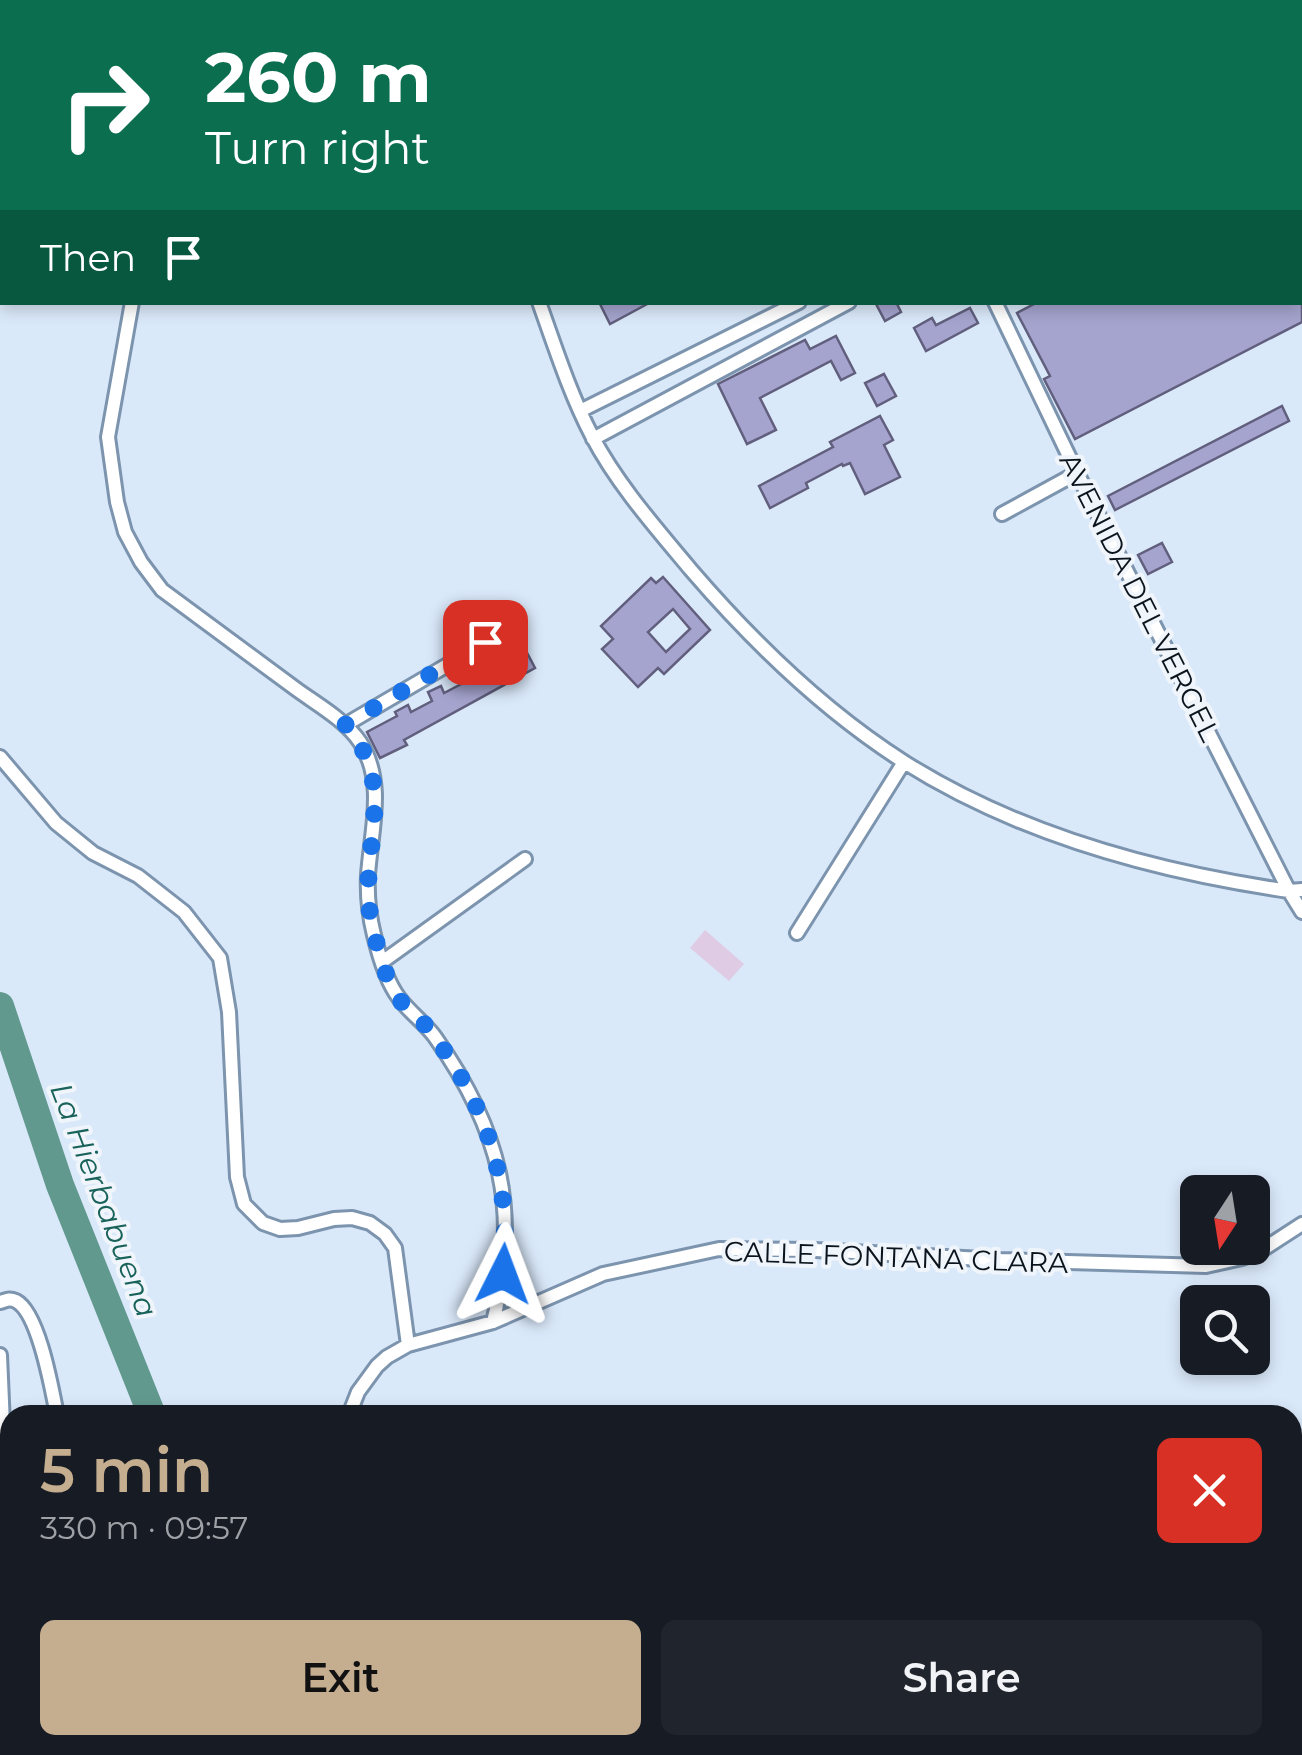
<!DOCTYPE html>
<meta charset="utf-8">
<style>
body{margin:0;font-family:Montserrat,sans-serif;background:#20242c;color:#f1f3f6;height:100vh;display:flex;flex-direction:column;font-size:38px;white-space:nowrap}
*{box-sizing:border-box;margin:0}
p{font-size:32px;color:#9ea1a6}
.icon{flex:none;width:55px;height:55px;fill:none;stroke:currentColor;stroke-width:2;stroke-linecap:round;stroke-linejoin:round}
.map{position:relative;flex:1;overflow:hidden}
.panel{position:absolute;left:0px;top:1405px;width:1302px;height:350px;display:flex;flex-direction:column;background:#171b24;border-radius:30px 30px 0 0;box-shadow:0 5px 15px #0003}
.panel>*{flex:none}
.hud{position:absolute;left:0px;top:0px;width:1302px;height:305px;box-shadow:0 5px 15px #0003;background:#0b6e4f;color:#fff;overflow:hidden}
.needle{width:65px;rotate:192deg}
.buttons{position:absolute;left:1180px;top:1175px;display:grid;gap:20px}
.buttons a{display:grid;place-items:center;width:90px;height:90px;border-radius:15px;background:#171b24;box-shadow:0 5px 15px #0003;font-size:50px}
.pin{position:absolute;display:grid;place-items:center;width:85px;height:85px;color:#fff;margin:-42px;border-radius:20px;box-shadow:0 5px 15px #0006}
.me{position:absolute;width:110px;margin:-55px;rotate:3deg;stroke-linejoin:round;filter:drop-shadow(0 0 8px #0008)}
.turn{display:flex;align-items:center;gap:35px;height:210px;padding:0 40px;font-size:45px}
.turn .icon{width:130px;height:130px;stroke-width:2.5}
.turn b{display:block;font-size:70px;line-height:85px}
.then{display:flex;align-items:center;height:95px;padding:0 40px;background:#0003;gap:20px;font-size:38px}
.round{display:grid;place-items:center;flex:none;width:105px;height:105px;border-radius:15px;background:#20242c}
.headline{display:flex;align-items:center;justify-content:space-between;height:170px;padding:0 40px}
h1{font-size:60px;font-weight:600;line-height:75px;color:#c5ad8f}
.button{display:flex;gap:20px;margin-top:auto;padding:20px 40px}
.button a{flex:1;height:115px;border-radius:15px;background:#c5ad8f;color:#111;font-size:40px;font-weight:600;line-height:115px;text-align:center}
.button a+a{background:#20242c;color:#f1f3f6}
.map>svg:first-child{display:block}
</style>
<div class="map">
<svg width="1302" height="1755" viewBox="0 0 1302 1755">
<rect width="100%" height="100%" fill="#dae9fa"/>
<path fill="#e0cbe4" d="M705,930l39,34 -15,17 -39,-33z"/>
<g fill="none" stroke-linecap="round" stroke-linejoin="round">
<path stroke="#62998f" stroke-width="28" d="M0,1006l60,179 92,230
M285,1745l4,10"/>
</g>
<path fill="#a5a4ce" stroke="#615f7d" stroke-width="2.5" fill-rule="evenodd" d="M599,302h52l-41,22z
M875,302h21l5,10 -16,9z
M1038,302h264v20l-227,117 -31,-60 6,-3 -33,-63z
M970,308l8,15 -52,28 -12,-23 18,-10 4,7z
M836,336l19,37 -14,7 -10,-19 -71,37 16,32 -29,14 -29,-60 87,-44 5,9z
M884,374l12,22 -19,10 -12,-23z
M1282,406l7,15 -174,89 -7,-14z
M880,416l13,24 -9,5 16,32 -35,17 -15,-31 -7,3 -1,-2 -36,19 2,5 -38,20 -11,-22 74,-39 -3,-5z
M1162,543l10,19 -24,12 -10,-19z
M663,577l47,53 -46,44 -6,-6 -20,19 -36,-38 11,-10 -12,-13 50,-48 5,5zM673,609l17,20 -24,23 -18,-20z
M508,649l3,7 14,-7 10,19 -131,72 3,5 -27,13 -13,-26 30,-16 -2,-4 13,-7 3,7 21,-11 -4,-9 13,-6 3,7 21,-11 -5,-8 14,-7 3,8 22,-11 -4,-8z"/>
<g fill="none" stroke-linecap="round" stroke-linejoin="round">
<defs>
<path id="street" d="M144,0v2
M485,0v2
M838,0l1,2
M1228,0l1,2
M43,2v-2
M0,184l2,-11
M132,302l-24,135 9,65 8,30 16,30 21,28c45,33 90,66 134,99 22,16 49,31 64,53 26,40 11,89 8,133 -1,20 1,40 6,60 5,21 12,46 25,63 11,15 25,24 36,39 65,92 86,174 58,285
M539,302c16,45 31,92 53,134 25,48 64,92 99,134 61,71 133,141 213,192 114,72 253,110 385,129l13,-1
M995,302l82,171 212,418 13,21
M580,411l219,-109
M593,439l256,-137
M1002,514l75,-41
M345,725l140,-82
M0,757l56,66 37,30 45,23 46,36 36,46 9,54 8,165 7,27 19,19 17,6 18,-1 36,-9 18,-1 18,5 15,11 10,14 13,97
M797,933l107,-171
M382,962l143,-103
M0,1302c7,-2 9,-4 16,-1 23,12 36,89 41,114
M0,1355l3,70 7,38
M349,1415l9,-23 19,-26 10,-9 21,-12 85,-23 110,-48 116,-25 96,1 186,10 205,6 36,-8 17,-6 43,-28
M1292,1594l10,17
M0,1609l10,-35
M0,1700l10,30
M15,1745l3,10
M575,1745l9,10"/>
<path id="secondary" d="M1300,41l2,-1
M1300,77l2,-1
M1300,134l2,4
M1292,1685l10,-16
M1246,1755l8,-10"/>
</defs>
<use href="#street" stroke="#7c94ae" stroke-width="18"/>
<use href="#secondary" stroke="#7c94ae" stroke-width="22"/>
<use href="#street" stroke="#fff" stroke-width="12"/>
<use href="#secondary" stroke="#fff" stroke-width="18"/>
</g>
<g fill="none" stroke-linecap="round" stroke-linejoin="round">
<path stroke="#1a73e8" stroke-width="18" stroke-dasharray="0 32.4" d="M485,642l-140,83c41,45 29,89 24,144 -2,25 0,51 8,75 6,22 12,45 28,62 9,9 19,16 26,26 56,75 81,148 72,242"/>
</g>
<g text-anchor="middle" dominant-baseline="central" stroke-width="8" stroke-linejoin="round" paint-order="stroke">
<g font-size="28" fill="#0b141d" stroke="#f0f5fb">
<text transform="translate(1140 597) rotate(63)">AVENIDA DEL VERGEL</text>
<text transform="translate(896 1257) rotate(2)">CALLE FONTANA CLARA</text>
</g>
<g font-size="30" font-style="italic" fill="#186259" stroke="#f0f5fb">
<text transform="translate(104 1200) rotate(69)">La Hierbabuena</text>
</g>
</g>
</svg>
<div class="buttons">
<a><svg class="needle" viewBox="-14 -14 28 28"><path d="M0-13l5 13h-10z" fill="#e53935"/><path d="M0 13l5-13h-10z" fill="#9ea1a6"/></svg></a>
<a><svg class="icon" aria-label="search" viewBox="0 0 24 24"><circle cx="10" cy="10" r="6"/><path d="M15 15l6 6"/></svg></a>
</div>
<div class="pin" style="left:485px;top:642px;background:#d93025"><svg class="icon" aria-label="arrive" viewBox="0 0 24 24"><path d="M6 21V4h12l-3 4 3 4H6"/></svg></div>
<svg class="me" style="left:503px;top:1274px" viewBox="-20 -20 40 40"><path d="M0-17L14 15 0 8-14 15z" fill="#1a73e8" stroke="#fff" stroke-width="4"/></svg>
<div class="hud">
<div class="turn"><svg class="icon" aria-label="right" viewBox="0 0 24 24"><path d="M7 20v-9h11M14 6l5 5-5 5"/></svg><div><b>260 m</b>Turn right</div></div>
<div class="then">Then<svg class="icon" aria-label="arrive" viewBox="0 0 24 24"><path d="M6 21V4h12l-3 4 3 4H6"/></svg></div>
</div>
<section class="panel">
<div class="headline"><div><h1>5 min</h1><p>330 m · 09:57</p></div><a class="round" style="background:#d93025;color:#fff"><svg class="icon" aria-label="close" viewBox="0 0 24 24"><path d="M6 6l12 12M18 6L6 18"/></svg></a></div>
<div class="button"><a>Exit</a><a>Share</a></div>
</section>
</div>
